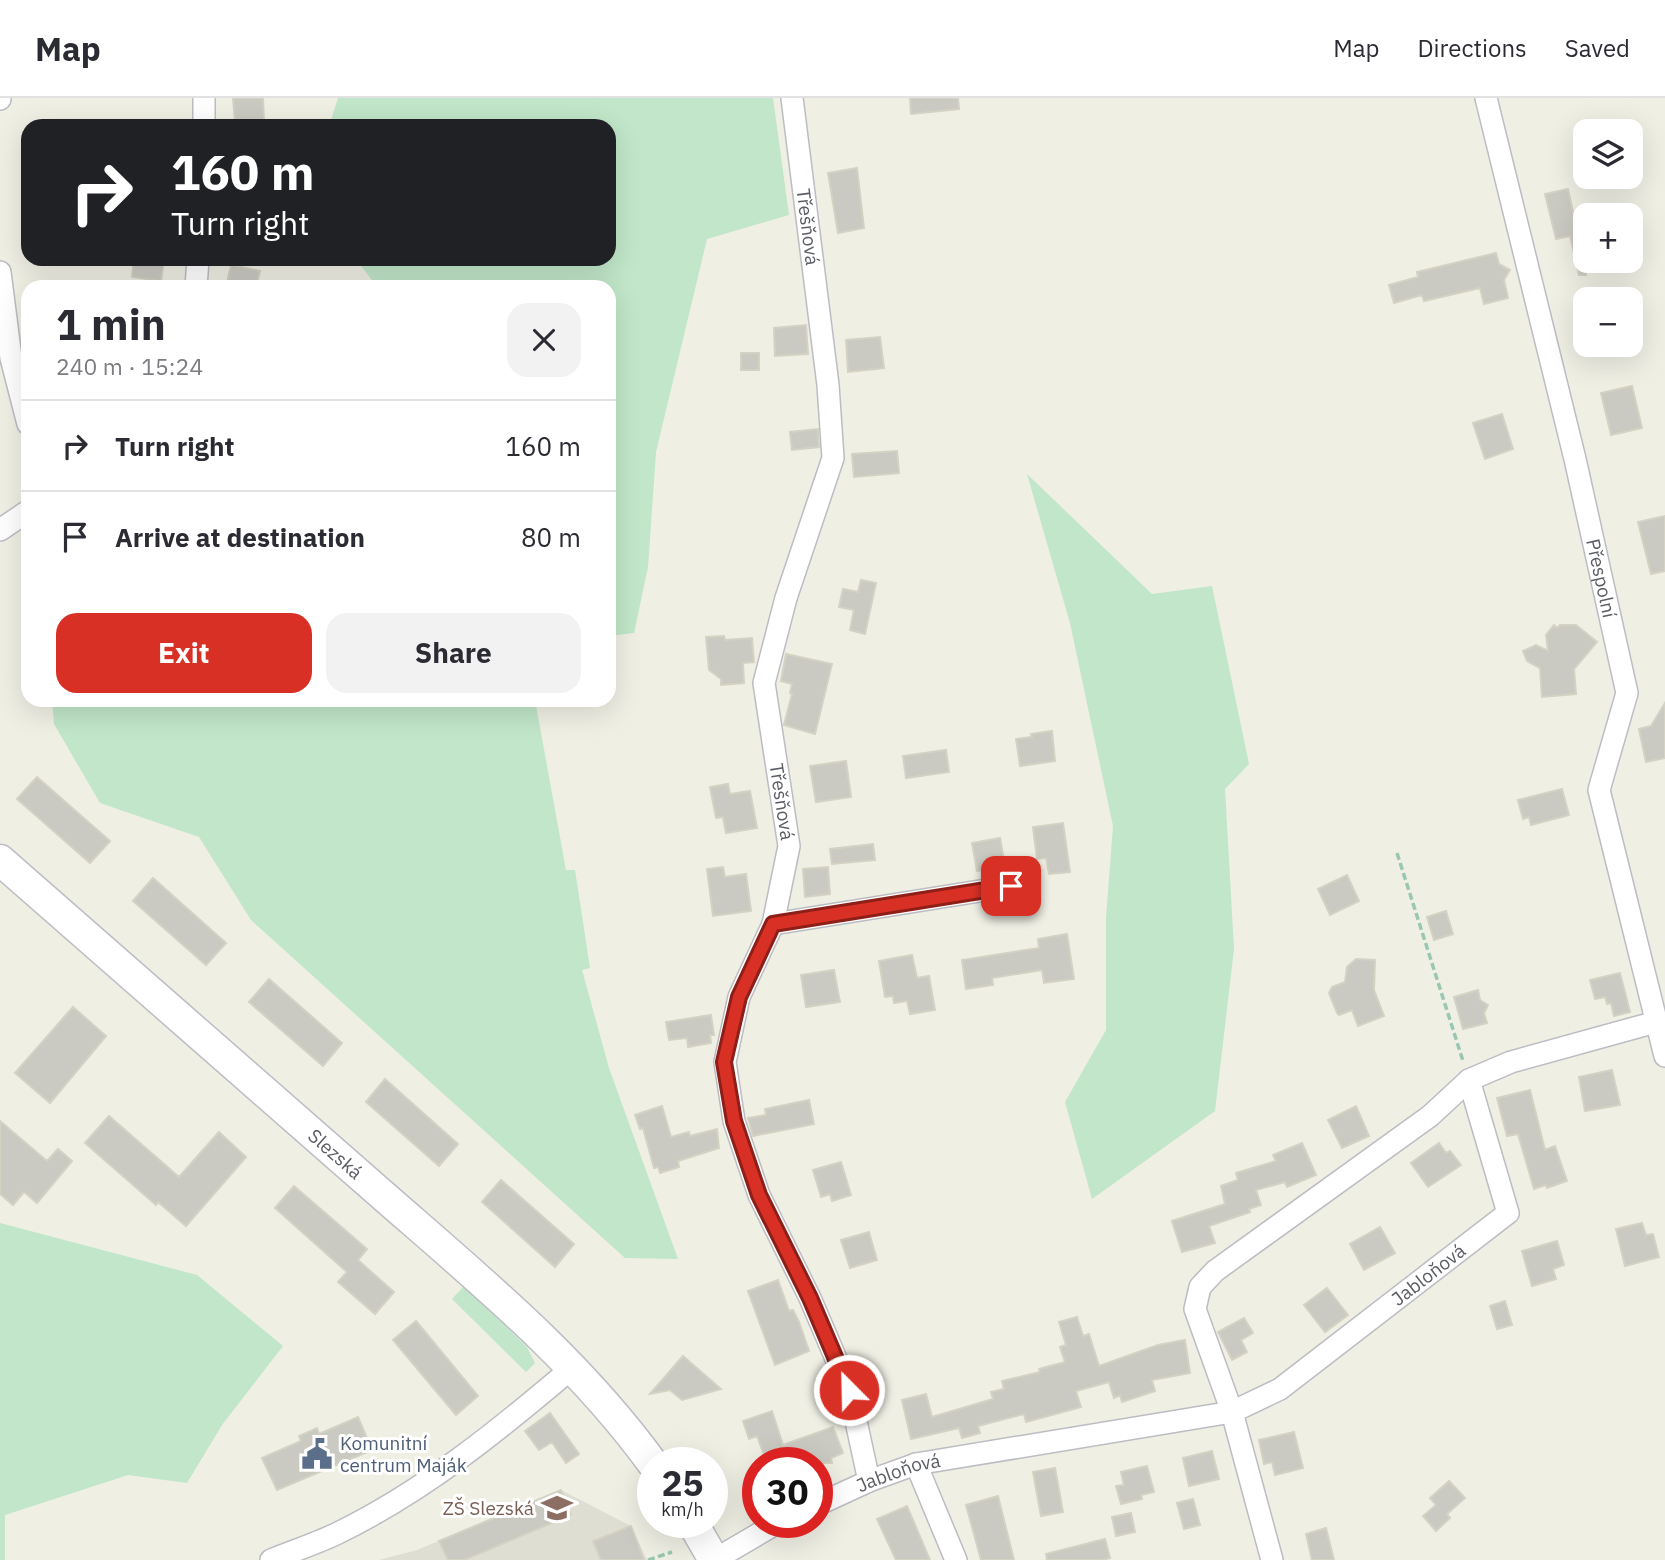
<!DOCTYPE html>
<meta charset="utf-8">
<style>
body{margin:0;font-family:"IBM Plex Sans",sans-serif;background:#f2f2f3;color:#2b2b33;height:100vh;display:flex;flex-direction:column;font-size:26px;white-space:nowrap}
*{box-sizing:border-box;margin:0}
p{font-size:23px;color:#7c7c81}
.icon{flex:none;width:38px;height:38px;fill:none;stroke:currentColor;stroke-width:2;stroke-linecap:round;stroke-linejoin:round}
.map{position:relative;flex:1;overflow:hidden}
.drawer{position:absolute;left:21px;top:182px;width:595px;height:427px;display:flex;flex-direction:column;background:#fff;border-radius:21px;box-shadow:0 7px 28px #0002}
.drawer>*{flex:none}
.banner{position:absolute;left:21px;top:21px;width:595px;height:147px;border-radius:21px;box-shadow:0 7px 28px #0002;background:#202124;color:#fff;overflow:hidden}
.buttons{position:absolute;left:1573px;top:21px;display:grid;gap:14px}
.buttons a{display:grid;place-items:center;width:70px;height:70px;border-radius:14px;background:#fff;box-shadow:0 7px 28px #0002;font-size:35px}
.speed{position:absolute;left:637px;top:1349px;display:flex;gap:14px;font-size:35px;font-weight:700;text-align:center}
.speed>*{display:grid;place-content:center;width:91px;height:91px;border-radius:50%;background:#fff;box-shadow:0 7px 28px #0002;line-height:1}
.speed small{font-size:18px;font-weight:400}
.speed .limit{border:10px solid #d22;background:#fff;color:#111}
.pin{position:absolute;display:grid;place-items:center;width:60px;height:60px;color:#fff;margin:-30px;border-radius:14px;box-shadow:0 4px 10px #0006}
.me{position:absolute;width:77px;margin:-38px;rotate:337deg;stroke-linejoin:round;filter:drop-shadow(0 0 5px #0008)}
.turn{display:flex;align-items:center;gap:24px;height:147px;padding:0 35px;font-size:32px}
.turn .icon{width:91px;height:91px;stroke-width:2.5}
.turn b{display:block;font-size:49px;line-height:60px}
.round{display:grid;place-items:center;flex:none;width:74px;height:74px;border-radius:21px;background:#f2f2f3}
.head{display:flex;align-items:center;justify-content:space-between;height:119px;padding:0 35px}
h1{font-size:42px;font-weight:700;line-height:52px}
.primary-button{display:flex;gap:14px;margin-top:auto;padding:14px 35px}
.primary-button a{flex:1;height:80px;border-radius:21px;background:#d93025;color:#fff;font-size:28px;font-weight:700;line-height:80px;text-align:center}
.primary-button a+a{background:#f2f2f3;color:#2b2b33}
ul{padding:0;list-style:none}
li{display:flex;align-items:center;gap:21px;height:91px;padding:0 35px;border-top:2px solid #e1e1e2}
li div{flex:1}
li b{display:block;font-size:26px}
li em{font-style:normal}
header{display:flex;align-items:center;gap:42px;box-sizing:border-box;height:98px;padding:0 35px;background:#fff;border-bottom:2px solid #e1e1e2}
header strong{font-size:33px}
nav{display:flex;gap:38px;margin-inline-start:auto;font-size:24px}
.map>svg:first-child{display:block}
</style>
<header>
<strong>Map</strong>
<nav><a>Map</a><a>Directions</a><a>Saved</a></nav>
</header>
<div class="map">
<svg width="1665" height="1462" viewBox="0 0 1665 1462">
<rect width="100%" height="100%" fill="#efefe4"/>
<path fill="#dfded3" d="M561,1392l70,36 16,34h-268l38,-10z"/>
<path fill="#c1e6c9" d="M338,0h435l16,117 -82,24 -51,213 -8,115 -14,66 -25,3v-349h-232l-21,-28h253v-133h-280z
M1027,376l125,120 60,-8 37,178 -24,25 9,160 -19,162 -123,88 -27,-97 41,-72v-112l7,-92 -43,-203z
M52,602h483l31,170h9l15,98 -8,2 27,98 69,191 -53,-1 -374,-338 -52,-83 -99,-34 -46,-79z
M0,1125l197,52 86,71 -61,79 -35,58 -59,-8 -123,40v45h-5z
M464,1188l63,61 8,16 -9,9 -74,-73z"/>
<path fill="#cac9c2" stroke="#d4d2c3" stroke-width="2" d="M233,0h30l1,24 -29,2z
M910,0h48l1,11 -48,5z
M857,70l7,60 -26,5 -10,-60z
M1568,91l5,23 9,-2 4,12v53h-7l-9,-39 -14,3 -11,-45z
M1496,155l3,11 11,6 -6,10 4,18 -24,6 -4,-16 -56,13 -2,-6 -28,8 -5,-18 29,-8 -1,-5z
M134,161h30l-3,22 -29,-4z
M231,167l29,6 -4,16h-30z
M806,227l2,29 -33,2 -1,-28z
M880,239l4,31 -36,4 -2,-32z
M741,255h18v17h-18z
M1632,288l10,42 -31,7 -10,-42z
M1502,316l11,35 -28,10 -12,-36z
M818,331l1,18 -27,3 -2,-18z
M897,353l2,22 -45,4 -2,-23z
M1665,418v55l-14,3 -13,-52z
M861,482l15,3 -11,51 -15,-4 4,-20 -15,-3 4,-18 15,3z
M1554,527l3,3 3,-3h16l21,17 -23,27 2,25 -34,3 -2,-29 -13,-7 -4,-10 13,-6 12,6 -2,-16z
M724,538l1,4 27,-2 2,24 -11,1 1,20 -23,2v-6l-12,-9 -3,-33z
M786,556l46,10 -17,70 -31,-9 8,-31 -2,-1 2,-9 -11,-3z
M1665,605v55l-19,4 -7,-33 12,-3z
M1052,633l3,30 -35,5 -4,-27 16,-2 -1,-3z
M946,652l3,22 -43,6 -3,-22z
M846,663l5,36 -35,5 -6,-36z
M37,679l73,64 -20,22 -73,-64z
M728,686l2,10 20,-3 7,37 -31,5 -3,-16 -7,1 -6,-31z
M1562,691l7,26 -38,10 -2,-8 -6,2 -5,-19z
M1063,725l7,49 -21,2 -3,-16 -9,1 -4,-32z
M1000,740l5,28 -28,5 -5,-28z
M873,746l2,16 -43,4 -2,-15z
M723,769l2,10 21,-3 5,37 -38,5 -6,-47z
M828,769l2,27 -25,3 -2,-28z
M1347,777l12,26 -29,14 -12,-26z
M153,780l73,65 -20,22 -73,-64z
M1446,813l7,23 -19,6 -7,-23z
M1067,836l7,45 -30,4 -2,-13 -50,8 1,7 -27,4 -4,-29 77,-12 -1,-9z
M912,857l5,23 12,-2 6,34 -25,4 -3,-13 -13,2 -1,-7 -8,1 -6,-36z
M1356,861l19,1 -1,30 10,26 -26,10 -6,-16 -13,5 -2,-2 -8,-20 3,-6 13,-5 2,-15z
M834,872l6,32 -34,5 -5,-32z
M1620,875l10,39 -16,4 -3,-13 -4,1 -2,-7 -10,2 -5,-19z
M269,881l73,64 -19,23 -74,-64z
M1478,892l2,10 8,5 -4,8 3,10 -24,6 -9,-32z
M73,909l33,29 -56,67 -35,-30z
M711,917l3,20h-4l1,8 -23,4 -1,-9 -18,2 -3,-18z
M1612,972l8,35 -35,6 -6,-34z
M385,981l73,65 -19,22 -73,-64z
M1530,992l15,60 10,-4 12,35 -20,7 -1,-3 -12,4 -16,-55 -11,2 -10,-38z
M809,1002l5,24 -61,12 -5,-18 18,-3 -1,-6z
M662,1008l9,31 18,-5 1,4 27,-7 2,19 -41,13 1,6 -19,6 -2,-6 -4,1 -11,-40 -3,1 -5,-14z
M1356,1008l13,30 -27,12 -14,-28z
M109,1018l70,61 40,-45 27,25 -60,69 -28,-24 -2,3 -71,-62z
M0,1023l47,40 11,-12 14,12 -35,42 -13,-11 -11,13 -13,-11z
M1302,1045l14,32 -29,12 -2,-5 -29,8 5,15 -12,4 1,3 -41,14 6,17 -33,9 -10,-31 53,-17 -4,-18 17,-6 -2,-7 40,-12 -3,-6z
M1439,1045l7,10 4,-2 11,14 -33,22 -17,-24z
M841,1064l10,33 -19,6 -2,-7 -9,3 -8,-27z
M501,1082l73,64 -19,23 -73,-65z
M294,1088l73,63 -9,11 36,32 -19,22 -37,-32 9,-10 -72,-64z
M1642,1125l4,12 7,-1 6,23 -34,9 -9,-37z
M1380,1129l15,26 -31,17 -14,-26z
M869,1134l8,28 -27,8 -9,-28z
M1557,1143l7,24 -11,4 3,10 -24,7 -10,-35z
M778,1182l11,31 4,-1 6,12 10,29 -34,14 -27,-74z
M1327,1190l21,27 -23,17 -21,-27z
M1505,1203l7,24 -15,4 -7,-23z
M1077,1219l6,19 6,-2 10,32 59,-21 27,-5 5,33 -38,7 3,11 -33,11 -2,-7 -6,3 -5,-16 -33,9 5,16 -55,15 -2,-8 -46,12 2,7 -18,5 -3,-10 -48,11 -9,-39 24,-6 6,23 61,-18 -2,-7 13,-3 -2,-8 38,-9 -1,-3 26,-7 -5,-15 6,-2 -7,-23z
M1244,1220l9,15 -12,7 6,12 -15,8 -14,-28z
M416,1223l62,75 -22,19 -63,-75z
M683,1258l38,33 -39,11 -12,-10 -20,4z
M772,1313l11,34 50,-18 10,26 -12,5 1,5h-65l-10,-27 -8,3 -6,-18z
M550,1315l29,41 -13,9 -14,-21 -13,8 -14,-19z
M358,1319l14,33 -95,40 -15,-32 39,-17 -2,-5 18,-8 2,6z
M1294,1334l9,36 -28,7 -3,-13 -8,2 -5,-24z
M1212,1353l7,28 -30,7 -6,-28z
M1147,1368l7,26 -13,3 1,4 -21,5 -5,-18 8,-1 -3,-13z
M1055,1370l8,44 -22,4 -8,-44z
M1449,1383l16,17 -18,16 3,4 -14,13 -13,-15 13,-11 -6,-7z
M561,1392l10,25 -107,45h-16l-9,-19z
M998,1398l16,64h-33l-15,-55z
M1193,1401l7,26 -16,4 -7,-26z
M907,1408l23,54h-34l-19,-41z
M1131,1415l4,19 -19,4 -4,-19z
M631,1428l13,34h-43l-8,-19z
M1326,1430l8,32h-22l-6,-26z
M1105,1441l5,19 -9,2h-54l-1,-6z"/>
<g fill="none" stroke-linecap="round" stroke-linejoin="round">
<defs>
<g id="street">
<path d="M204,0v28"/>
<path id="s1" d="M792,0l36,287 5,73 -47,140 -22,85 25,163 -16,78 -34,73 -14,65 9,59 25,74 51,103 39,91 20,92"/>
<path id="s2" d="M1486,0l89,361 52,234 -28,97 66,266"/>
<path d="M0,1v-1"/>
<path d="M0,174l11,86 17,66"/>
<path d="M196,189l2,-28"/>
<path d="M0,432l28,-19"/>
<path d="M773,826l238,-38"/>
<path d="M916,1366l40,96"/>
<path id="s3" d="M817,1407l52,-24 47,-17 316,-52 48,-23 228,-176 -39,-133"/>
<path d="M271,1462c22,-9 44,-16 65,-26 87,-42 163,-104 236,-166"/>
<path d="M714,1462l65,-38"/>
<path d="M1272,1462l-40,-148 -37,-103 5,-22 15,-16 215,-155 39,-36 42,-18 145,-40"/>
</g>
<g id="secondary">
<path id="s4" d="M0,762c126,111 253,221 379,332 97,85 198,167 274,272"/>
<path d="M692,1424l22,38"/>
</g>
</defs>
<use href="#street" stroke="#bcbdc3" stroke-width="24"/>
<use href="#secondary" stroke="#bdbec5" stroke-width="33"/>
<path stroke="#9ac7b1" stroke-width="3.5" stroke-dasharray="7 3.5" stroke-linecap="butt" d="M1397,755l66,208
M648,1462l24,-8"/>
<use href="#street" stroke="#fff" stroke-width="21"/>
<use href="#secondary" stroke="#fff" stroke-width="30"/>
</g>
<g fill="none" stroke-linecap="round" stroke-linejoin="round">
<defs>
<path id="route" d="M849,1292l-39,-92 -51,-103 -25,-74 -10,-59 15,-65 34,-73 238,-38"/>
</defs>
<use href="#route" stroke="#8d1f18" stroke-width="18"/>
<use href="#route" stroke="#d93025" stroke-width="12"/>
</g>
<defs>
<symbol id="civic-bare" viewBox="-9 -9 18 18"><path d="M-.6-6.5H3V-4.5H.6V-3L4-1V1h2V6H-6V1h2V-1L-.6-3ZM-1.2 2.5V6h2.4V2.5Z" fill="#5c6f8a" stroke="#fff" stroke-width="2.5" paint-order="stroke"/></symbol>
<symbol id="school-bare" viewBox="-9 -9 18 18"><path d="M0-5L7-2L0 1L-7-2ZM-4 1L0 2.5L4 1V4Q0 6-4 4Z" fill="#8d6e63" stroke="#fff" stroke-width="2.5" paint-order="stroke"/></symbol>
</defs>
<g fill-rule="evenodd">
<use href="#civic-bare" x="295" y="1334" width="44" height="44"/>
<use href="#school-bare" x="535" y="1388" width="44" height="44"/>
</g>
<g text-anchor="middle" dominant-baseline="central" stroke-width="6" stroke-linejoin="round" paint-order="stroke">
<g font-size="19" fill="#5c5e65" stroke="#fff">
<text stroke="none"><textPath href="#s1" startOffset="130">Třešňová</textPath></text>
<text stroke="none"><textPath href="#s2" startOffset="494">Přespolní</textPath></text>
<text stroke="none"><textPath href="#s1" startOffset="718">Třešňová</textPath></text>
<text stroke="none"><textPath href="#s4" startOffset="446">Slezská</textPath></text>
<text stroke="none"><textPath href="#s3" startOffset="668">Jabloňová</textPath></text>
<text stroke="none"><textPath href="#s3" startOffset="88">Jabloňová</textPath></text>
</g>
<g font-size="19" fill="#4e5e75" stroke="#fff" text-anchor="start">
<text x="340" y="1345">Komunitní<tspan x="340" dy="22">centrum Maják</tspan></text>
</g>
<g font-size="19" fill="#785e54" stroke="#fff" text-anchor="end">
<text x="534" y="1410">ZŠ Slezská</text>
</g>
</g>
</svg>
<div class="buttons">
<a><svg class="icon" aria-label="layers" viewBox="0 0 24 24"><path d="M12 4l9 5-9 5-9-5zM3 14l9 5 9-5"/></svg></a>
<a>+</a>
<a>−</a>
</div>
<div class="speed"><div>25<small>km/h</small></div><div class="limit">30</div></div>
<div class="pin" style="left:1011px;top:788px;background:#d93025"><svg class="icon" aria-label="arrive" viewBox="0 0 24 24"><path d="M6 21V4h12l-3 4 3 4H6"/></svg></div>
<svg class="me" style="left:849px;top:1292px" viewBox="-20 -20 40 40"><circle r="17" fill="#d93025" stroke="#fff" stroke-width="3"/><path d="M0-11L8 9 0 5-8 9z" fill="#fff"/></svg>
<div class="banner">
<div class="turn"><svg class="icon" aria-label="right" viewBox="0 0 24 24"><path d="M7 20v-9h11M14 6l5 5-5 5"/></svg><div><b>160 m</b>Turn right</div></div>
</div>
<section class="drawer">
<div class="head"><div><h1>1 min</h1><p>240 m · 15:24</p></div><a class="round"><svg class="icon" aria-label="close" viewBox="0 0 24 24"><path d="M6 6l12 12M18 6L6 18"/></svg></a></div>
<ul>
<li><svg class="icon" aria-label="right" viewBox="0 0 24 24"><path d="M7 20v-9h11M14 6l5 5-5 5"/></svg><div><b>Turn right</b></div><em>160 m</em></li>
<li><svg class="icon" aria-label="arrive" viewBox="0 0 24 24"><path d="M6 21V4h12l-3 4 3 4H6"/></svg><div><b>Arrive at destination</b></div><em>80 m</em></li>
</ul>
<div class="primary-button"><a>Exit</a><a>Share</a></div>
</section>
</div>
